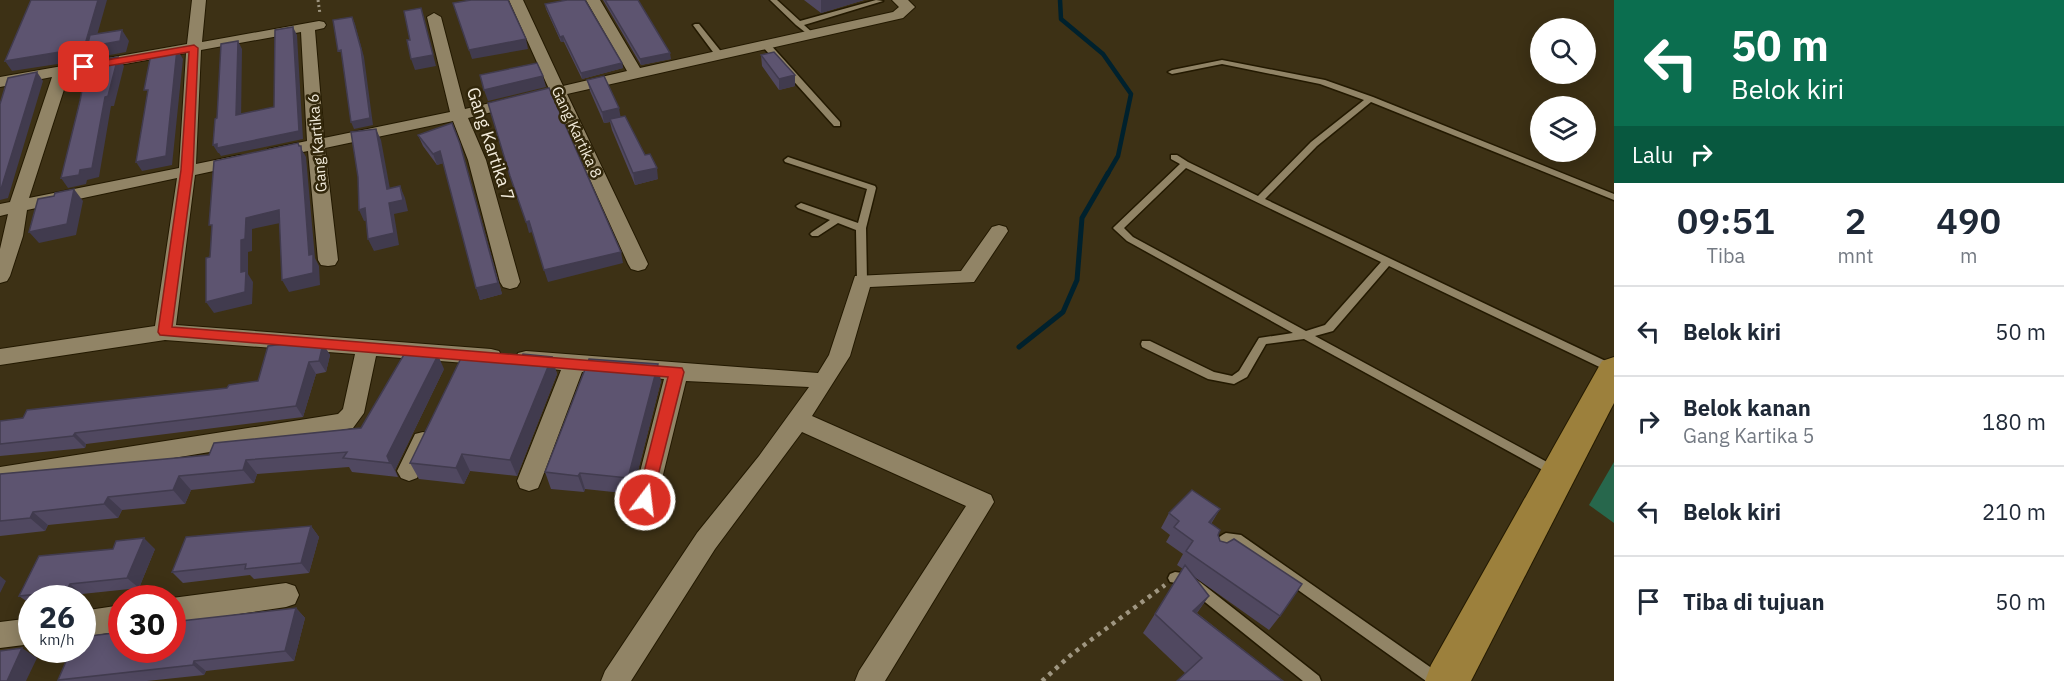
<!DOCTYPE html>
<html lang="id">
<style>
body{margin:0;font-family:"IBM Plex Sans",sans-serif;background:#f6f6f7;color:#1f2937;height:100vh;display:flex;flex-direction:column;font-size:22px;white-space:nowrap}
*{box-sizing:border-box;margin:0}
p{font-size:20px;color:#747a83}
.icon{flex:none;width:33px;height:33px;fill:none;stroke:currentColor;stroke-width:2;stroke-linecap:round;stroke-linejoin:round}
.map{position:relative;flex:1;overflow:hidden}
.panel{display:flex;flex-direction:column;background:#fff;width:450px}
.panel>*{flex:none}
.banner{background:#0b6e4f;color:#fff;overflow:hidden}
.buttons{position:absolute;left:1530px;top:18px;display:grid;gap:12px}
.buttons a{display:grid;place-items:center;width:66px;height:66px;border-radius:50%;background:#fff;box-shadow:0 3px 15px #0003;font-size:30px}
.speed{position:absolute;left:18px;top:585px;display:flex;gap:12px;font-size:30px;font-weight:700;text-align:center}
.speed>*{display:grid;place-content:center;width:78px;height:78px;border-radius:50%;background:#fff;box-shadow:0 3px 15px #0003;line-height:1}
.speed small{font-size:15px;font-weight:400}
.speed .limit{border:9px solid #d22;background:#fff;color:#111}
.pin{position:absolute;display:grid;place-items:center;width:51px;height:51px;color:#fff;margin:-26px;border-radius:12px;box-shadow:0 3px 9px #0006}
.me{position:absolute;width:66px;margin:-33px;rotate:15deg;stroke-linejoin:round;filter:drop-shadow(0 0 4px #0008)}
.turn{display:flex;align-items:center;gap:21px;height:126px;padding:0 18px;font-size:27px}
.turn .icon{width:78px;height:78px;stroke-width:2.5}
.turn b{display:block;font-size:42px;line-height:51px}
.then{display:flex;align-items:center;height:57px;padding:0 18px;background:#0003;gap:12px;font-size:22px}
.eta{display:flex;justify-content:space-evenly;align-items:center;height:102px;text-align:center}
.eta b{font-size:36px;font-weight:600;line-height:42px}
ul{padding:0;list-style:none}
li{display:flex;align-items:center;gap:18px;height:90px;padding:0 18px;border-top:2px solid #e0e1e3}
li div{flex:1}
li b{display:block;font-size:22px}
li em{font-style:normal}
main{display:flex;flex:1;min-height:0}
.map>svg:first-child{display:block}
</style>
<main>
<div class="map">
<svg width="1614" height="681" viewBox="0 0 1614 681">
<rect width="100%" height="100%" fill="#3d3115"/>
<path fill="#27674c" d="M1614,462v61l-25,-18z"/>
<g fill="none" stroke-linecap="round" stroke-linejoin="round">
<path stroke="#00212d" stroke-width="4.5" d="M1060,0l1,19 42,35 28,40 -13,62 -11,19"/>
<path stroke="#00212d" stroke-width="5" d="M1019,347l44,-35 14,-32 5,-62 26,-45"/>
<defs>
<path id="service" d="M770,0h7l23,21 76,-21 7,1 -79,24 10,9 -4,2 -14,-11z
M695,24h4l24,30 -1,2h-6l-23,-31z
M762,42h6l72,80v4h-6l-72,-80z
M1222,60l103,20 48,17 241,97v6l-243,-98 -54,44 -52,53 349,166v9l-225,-108 -56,65 -18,5 243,132 2,3 -2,3 -4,2 -4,-2 -246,-135 -38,5 -19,33 -13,7 -26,-5 -66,-32 -1,-3 1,-3h8l64,31 18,4 7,-5 20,-33 34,-5 -166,-92 -12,-11 -2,-2 2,-2 65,-62 -9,-5v-4h6l11,7 70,34 53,-54 53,-42 -44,-16 -98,-20 -50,10 -4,-2 4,-2zM1186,168l195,94 -56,63 -19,6 -173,-94 -9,-9z
M788,157l87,29 1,2 -10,40 1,53 -2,2 -3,1 -5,-3 -1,-51 -18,-7 -20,13h-6l-2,-2 2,-2 18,-12 -32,-12 -2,-2 5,-3 3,1 54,19 9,-34 -82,-27 -1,-2z
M1226,533l15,2 202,141 2,5h-19l-191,-136h-6l-7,8 -5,2 -5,-2 -1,-4c3,-7 8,-13 15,-16z
M1175,572l14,2 11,8 119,94 2,5h-18l-113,-91 -8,-6 -12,-2 -2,-4 2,-4z"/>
<path id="minor" d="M192,0h14l-4,42 117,-21 5,1 2,3 -2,3 -9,2 9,108 126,-26 -23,-95 7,-4 7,4 24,92 84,-20 -40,-89h14l40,86 64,-15 -41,-71h14l40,68 253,-56 6,-5 -7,-7h16l7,7 -12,11 -336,76 81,170 -3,5 -7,2 -7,-2 -3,-5 -75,-167 -85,21 18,42 34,122 -3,5 -7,2 -7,-2 -3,-5 -32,-122 -15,-39 -128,27 13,112 -3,5 -7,1 -7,-1 -3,-5 -10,-109 -34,7 -6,-1 -2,-4 2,-4 39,-8 -6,-109 -100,18 -5,114 44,-9 6,1 3,4 -3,4 -51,11 -19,150 315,24 8,2 3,6 -3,6 -8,2 -115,-9 -12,57 -11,15 -353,59v-20l338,-53 5,-5 12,-55 -190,-14 -165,25v-16l155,-23 22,-148 -150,32 -4,26 -13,40 -3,5 -7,2v-34l8,-35 -8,2v-12l10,-2 42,-125 -52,10v-10l187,-33zM186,53l-7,115 -150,30 40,-124z
M999,225l7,2 2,4 -34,51 -104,5 -20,69 -38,60 179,79 3,7 -109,179h-30l4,-10 107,-165 -164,-74 -87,117 -84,132h-30l4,-10 92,-138 62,-77 50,-69 -123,-6 -29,118 -3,7 -9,3 -9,-3 -3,-7 31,-120 -82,-7 -41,109 -3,7 -9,3 -9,-3 -3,-7 44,-111 -43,-5 -3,-6 3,-6 8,-2 292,22 11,-18 26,-79 106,-5 31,-44z
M423,432l8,2 4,7 -18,37 -8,3 -8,-3 -4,-7 18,-37z
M286,583l9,3 4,9 -4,9 -9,3 -114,17v-26z
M122,605v26l-40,6v-26z
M32,618v26l-32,4v-26z"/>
<path id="trunk" d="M1614,357v46l-143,278h-46l6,-16 171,-304z"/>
</defs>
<use href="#service" stroke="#231900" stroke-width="3"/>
<use href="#minor" stroke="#231900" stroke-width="2"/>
<use href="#trunk" stroke="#231900" stroke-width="2"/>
<path stroke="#9f9681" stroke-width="3" stroke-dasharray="2 3" stroke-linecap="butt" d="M318,0l2,14"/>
<path stroke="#9f9681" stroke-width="4.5" stroke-dasharray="4 5" stroke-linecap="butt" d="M1042,681l30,-27 93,-69"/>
<use href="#service" fill="#918466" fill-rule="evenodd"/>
<use href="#minor" fill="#918466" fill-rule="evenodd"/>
<use href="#trunk" fill="#9c803c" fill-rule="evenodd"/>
</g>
<path fill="#504860" d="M603,0h35l33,59 -30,6z
M804,0h60l-43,13z
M545,4l77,59 1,5 -41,11 -18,-37h-3l-15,-33z
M761,55l34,31 -16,4 -17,-24z
M587,80l33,37 25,38 13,24 -23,6 -23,-55 -2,-8 -6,1 -14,-32z
M418,135l42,9 42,150 -22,6 -37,-137 -6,2 -14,-19z
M323,344l7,11 -4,17 -10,2 -13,43 -217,27 -1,4 -85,8v-35l227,-33 31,-7z
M552,357l5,17 -40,102 -47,-5 -6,13 -45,-5 -9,-16 111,-105z
M444,369l-49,101 3,7 -46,-5 -3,-5 -92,7 -3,9 -63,7 -6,14 -63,6 -4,8 -70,7 -3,6 -45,5v-62l209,-19 152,-27z
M661,381l-29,113 -47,-5 -1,3 -33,-3 -6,-17z
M1220,509l-9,15 9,17 60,75 -11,14 -76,-54 16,20 -12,17 86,68 -98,-8 -42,-40 40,-64 -6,-4 6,-11 -17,-12 4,-7 -9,-7 8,-15z
M311,526l8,11 -10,36 -55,6 -4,-4 -67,8 -11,-11z
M155,549l-16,39 -57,6 -2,4h-48v7l-13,-9z
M296,608l9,10 -11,43 -88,10 -2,4 -57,6h-87l-2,-1 64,-30z"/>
<path fill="#413b4e" d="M98,0h9l-13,46 28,-16 7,11 -3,11 -32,6 -3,-4 -1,5 -78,12 -7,-10z
M821,0h43l-43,13z
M421,8l15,58 -21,4 -4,-11z
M352,17l3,7 9,33 9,68 -19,4 -3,-7z
M293,27l4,8 6,104 -82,17 -2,-3h-1l-5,-8 86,-14z
M563,36l1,6h-3l-1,-5z
M526,39l2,10 -56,10 -3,-9z
M238,41l4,8 -1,74 -5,-8z
M177,49l6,10 -11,106 -30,6 -6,-9z
M670,53l1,6 -30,6 -1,-6z
M118,57l6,9 -10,40h-3l-12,71 -12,3 -1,4 -18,4 -7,-10 44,-81z
M622,63l1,5 -41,11 -1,-6z
M37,72l6,9 -35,117 -8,2v-11z
M795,75v11l-16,4v-11z
M543,76l3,11 -58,14 -4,-11z
M619,108l2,11h-11v3l-6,1 -2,-11z
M376,129l5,11 11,60 -5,-11z
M298,143l8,14 9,101 4,8 1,19 -31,7 -7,-12 27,-25z
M460,144l42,150 -22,6 -4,-12z
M440,151l4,12 -7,2 -4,-11z
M657,168l1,11 -23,6 -2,-12z
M400,186l5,12 3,13 -14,3 5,31 -25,6 -6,-12z
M74,189l9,12 -7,34 -37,8 -10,-11z
M365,208l5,12 -6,1 -5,-11z
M279,210l6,12 -33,7v22l-4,1v22l5,8 -1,22 -38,9 -8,-11 35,-62 5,-22z
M529,221l3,11 -3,1 -3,-11z
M621,252l2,11 -75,19 -4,-12z
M323,344l7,11 -4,17 -7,-11z
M438,355l6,14 -49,101 3,7 -11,-21z
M552,357l5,17 -40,102 -7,-16z
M309,362l7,12 -13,43 -7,-11z
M658,364l3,17 -29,113 -4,-16z
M75,433l11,11 -1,4 -12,-12z
M462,454l8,17 -6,13 -8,-16z
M246,460l11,14 -3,9 -11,-13z
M580,473l5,16 -1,3 -6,-16z
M179,476l12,14 -6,14 -12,-14z
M108,497l14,13 -4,8 -14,-14z
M1220,509l-10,15 -1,-2z
M33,512l15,13 -3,6 -15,-13z
M311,526l8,11 -10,36 -8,-10z
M144,538l11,11 -16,39 -12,-10z
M0,576l6,5 -6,12z
M70,584l12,10 -2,4h-4l-10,-7z
M1209,596l-14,19 -2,-4z
M296,608l9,10 -11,43 -9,-10z
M22,648l15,10 -11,23h-19z
M194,661l12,10 -2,4 -11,-10z"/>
<path fill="#5d5470" stroke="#413b4e" stroke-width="1.5" d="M31,0h67l-14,48 -79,13z
M471,0h37l18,39 -57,11 -16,-47z
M567,0h18l37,63 -41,10 -18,-37 -3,1 -15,-33z
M605,0h33l32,53 -30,6z
M421,8l12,47 -22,4 -4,-19h3l-6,-29z
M352,17l9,32 9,69 -19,4 -10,-72 -3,1 -5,-31z
M293,27l6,104 -82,17v-4l-4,1 2,-26 2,-1 4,-74 17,-3 -2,74 38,-8 1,-77z
M122,30l-2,11 -33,6 3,-12z
M177,49l-11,107 -30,6 12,-72h-4l7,-36z
M774,52l21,23 -16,4 -18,-24z
M118,57l-10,39 -3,1 -13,71 -12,2 -1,5 -18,3 19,-77 5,-27 -4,1 3,-12z
M537,63l6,13 -59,14 -4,-15z
M37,72l-36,117h-1v-85l8,-26z
M604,76l15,32 -17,4 -15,-32z
M549,88l72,164 -77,18 -15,-49 -3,1 -16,-46 -22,-73z
M625,116l20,39 5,-1 7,14 -24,5 -23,-54z
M452,123l8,21 38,139 -22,5 -36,-137 -7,3 -15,-19z
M376,129l11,60 13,-3 3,14 -14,3 5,30 -26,6 -3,-31 -6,2 -1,-33 -7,-45z
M298,143l1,3h2l8,109 4,-1v19l-31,7 -3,-70 -33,8 -1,21 -4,1v32l5,-1 -1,21 -39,10v-44l4,-1 2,-32h-3l5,-64z
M74,189l-7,35 -38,8 9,-33 16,-3 1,-3z
M300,342l23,2 -4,17 -10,1 -13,44 -221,27 -2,3 -73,8v-23l23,-3 4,-8 200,-22 2,-3 29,-4 10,-35z
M406,351l32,4 -51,101 3,7 -47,-5 4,-6 -101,8 -3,10 -64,6 -6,14 -65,7 -4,7 -71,8 -3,6 -30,3v-47l209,-19 5,-12 147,-15z
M464,352l57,6 2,-4 29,3 -42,103 -48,-6 -6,14 -46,-5z
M589,359l69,5 -30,114 -48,-5 -2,3 -33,-4z
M1192,490l28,19 -11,13 11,8 -2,5 2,6 7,2 7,-4 68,45 -22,32 -94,-65 7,-10 -19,-14 5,-6 -10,-8z
M311,526l-10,37 -56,6 1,-5 -74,8 14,-35z
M144,538l-17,40 -57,6 -4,7 -47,5 20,-40 74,-7 3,-8z
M1185,565l24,31 -16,15 90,70h-106l25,-23 -47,-44z
M296,608l-11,43 -91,10 -1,4 -135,15 13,-30h11v-13l40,-5v18h50v-28z
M22,648l-15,33h-7v-30z"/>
<path fill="#d93025" stroke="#8d1f18" stroke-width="1.5" d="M194,45l4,3 -5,122 -21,157 510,41 2,4 -33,132 -6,2 -5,-2 -3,-4 31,-123 -508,-42 -2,-3 23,-162 8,-118 -105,18 -5,-3 5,-3z"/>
<g text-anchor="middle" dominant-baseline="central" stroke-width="5" stroke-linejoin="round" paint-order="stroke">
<g font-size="15" fill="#f2ebdb" stroke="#32270b">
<text transform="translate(577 132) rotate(65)">Gang Kartika 8</text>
<text transform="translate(317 143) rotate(-95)">Gang Kartika 6</text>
</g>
<g font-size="18" fill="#f2ebdb" stroke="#32270b">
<text transform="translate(491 144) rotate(72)">Gang Kartika 7</text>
</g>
</g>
</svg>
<div class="buttons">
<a><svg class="icon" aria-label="search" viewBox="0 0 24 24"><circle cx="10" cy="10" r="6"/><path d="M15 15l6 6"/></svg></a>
<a><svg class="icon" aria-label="layers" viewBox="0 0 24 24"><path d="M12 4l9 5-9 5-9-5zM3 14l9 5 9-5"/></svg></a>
</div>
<div class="speed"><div>26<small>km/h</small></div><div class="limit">30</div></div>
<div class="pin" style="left:84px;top:67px;background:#d93025"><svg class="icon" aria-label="arrive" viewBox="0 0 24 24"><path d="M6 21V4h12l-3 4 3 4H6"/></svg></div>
<svg class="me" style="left:645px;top:500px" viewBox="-20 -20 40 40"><circle r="17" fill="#d93025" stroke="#fff" stroke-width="3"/><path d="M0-11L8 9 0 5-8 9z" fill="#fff"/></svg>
</div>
<section class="panel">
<div class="banner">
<div class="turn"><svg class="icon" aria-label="left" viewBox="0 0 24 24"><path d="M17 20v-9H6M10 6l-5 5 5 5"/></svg><div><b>50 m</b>Belok kiri</div></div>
<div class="then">Lalu<svg class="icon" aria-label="right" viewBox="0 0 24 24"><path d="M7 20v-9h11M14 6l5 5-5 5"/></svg></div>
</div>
<div class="eta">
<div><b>09:51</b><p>Tiba</p></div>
<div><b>2</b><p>mnt</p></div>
<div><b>490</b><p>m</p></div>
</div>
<ul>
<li><svg class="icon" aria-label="left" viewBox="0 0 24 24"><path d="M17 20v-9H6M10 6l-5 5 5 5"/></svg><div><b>Belok kiri</b></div><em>50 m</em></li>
<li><svg class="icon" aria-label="right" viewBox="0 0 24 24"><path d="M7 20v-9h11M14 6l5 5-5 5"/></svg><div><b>Belok kanan</b><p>Gang Kartika 5</p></div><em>180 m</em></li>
<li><svg class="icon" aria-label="left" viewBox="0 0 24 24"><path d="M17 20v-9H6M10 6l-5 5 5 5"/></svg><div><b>Belok kiri</b></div><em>210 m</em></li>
<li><svg class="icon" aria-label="arrive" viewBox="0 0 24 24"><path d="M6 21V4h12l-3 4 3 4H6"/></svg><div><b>Tiba di tujuan</b></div><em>50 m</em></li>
</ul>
</section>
</main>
